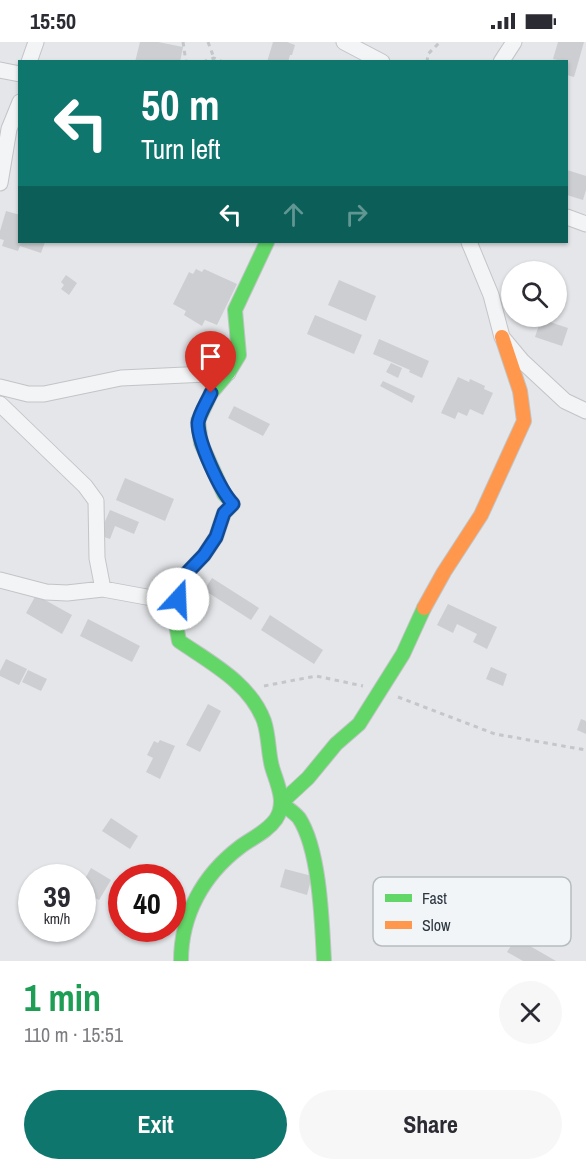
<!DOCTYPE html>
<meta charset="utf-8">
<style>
body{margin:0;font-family:"Archivo Narrow",sans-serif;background:#f7f7f7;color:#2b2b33;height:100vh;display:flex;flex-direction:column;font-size:22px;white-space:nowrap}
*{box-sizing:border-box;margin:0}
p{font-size:20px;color:#7c7c81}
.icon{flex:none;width:33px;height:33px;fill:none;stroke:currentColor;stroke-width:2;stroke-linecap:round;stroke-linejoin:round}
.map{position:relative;height:919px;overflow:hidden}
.drawer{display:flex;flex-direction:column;background:#fff;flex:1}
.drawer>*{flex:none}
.guide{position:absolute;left:18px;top:18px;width:550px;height:183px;border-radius:0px;box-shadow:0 2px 4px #0004;background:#0f766e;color:#fff;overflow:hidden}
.tools{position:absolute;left:501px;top:219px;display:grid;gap:12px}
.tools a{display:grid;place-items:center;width:66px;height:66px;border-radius:50%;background:#fff;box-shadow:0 2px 4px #0004;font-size:30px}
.speed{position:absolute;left:18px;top:822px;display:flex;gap:12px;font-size:30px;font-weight:700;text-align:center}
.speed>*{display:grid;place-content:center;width:78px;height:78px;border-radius:50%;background:#fff;box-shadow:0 2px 4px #0004;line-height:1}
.speed small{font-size:15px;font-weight:400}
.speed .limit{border:9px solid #d22;background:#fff;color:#111}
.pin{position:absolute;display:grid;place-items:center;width:51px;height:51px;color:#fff;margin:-62px -26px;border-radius:50% 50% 50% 0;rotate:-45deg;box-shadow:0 0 6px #0007}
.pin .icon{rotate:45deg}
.me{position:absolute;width:66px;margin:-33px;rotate:20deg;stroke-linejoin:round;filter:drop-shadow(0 0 4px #0008)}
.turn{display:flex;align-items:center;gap:21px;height:126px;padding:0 24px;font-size:27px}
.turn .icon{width:78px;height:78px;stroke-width:2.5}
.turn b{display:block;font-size:42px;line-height:51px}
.lanes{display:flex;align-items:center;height:57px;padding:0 24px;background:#0003;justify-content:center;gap:30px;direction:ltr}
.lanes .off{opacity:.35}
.round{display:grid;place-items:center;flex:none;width:63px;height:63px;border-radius:32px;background:#f7f7f7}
.headline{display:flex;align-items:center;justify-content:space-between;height:102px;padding:0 24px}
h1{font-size:36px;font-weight:700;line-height:45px;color:#1e9e55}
.action{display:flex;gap:12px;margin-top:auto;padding:12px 24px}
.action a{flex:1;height:69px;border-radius:36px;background:#0f766e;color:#fff;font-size:24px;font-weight:700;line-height:69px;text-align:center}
.action a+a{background:#f7f7f7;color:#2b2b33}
.status{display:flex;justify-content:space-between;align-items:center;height:42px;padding:0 30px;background:#fff;direction:ltr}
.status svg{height:16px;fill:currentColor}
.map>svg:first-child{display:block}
</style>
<div class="status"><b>15:50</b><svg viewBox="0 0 49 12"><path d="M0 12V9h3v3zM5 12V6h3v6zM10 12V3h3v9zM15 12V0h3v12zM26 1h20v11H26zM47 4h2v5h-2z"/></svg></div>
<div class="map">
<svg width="586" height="919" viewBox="0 0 586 919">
<rect width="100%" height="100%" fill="#e4e6e9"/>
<path fill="#ccced1" d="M140,0h18l25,5 -3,15h-45z
M273,0h14l8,3 -3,10h-2l-2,7h-21z
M558,0h26l-10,35 -7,-2v-13l-14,-3z
M567,128l19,6v14l-3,10 -16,-5z
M6,169l14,4v27h25l-4,11 -21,-7 -2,5 -16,-5 2,-6 -4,-1v-8z
M196,227l6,3 2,-3 33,15 -20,41 -12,-5 -3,6 -18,-11 2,-4 -13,-7 16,-32 4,2z
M66,233l11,8 -8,12 -8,-6 3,-4 -3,-3z
M339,238l37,16 -10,25 -38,-16z
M315,273l47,20 -8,19 -47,-20z
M541,277l27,9 -6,18 -27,-9z
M379,297l50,22 -7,17 -13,-6 1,-2 -37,-16z
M391,321l11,5 -4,10 -12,-6z
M458,335l11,5 1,-3 15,7 -1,3 9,4 -10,22 -13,-6 -3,7 -9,-4 -3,7 -14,-6z
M383,339l32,15 -3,7 -32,-17z
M234,364l36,18 -7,12 -35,-18z
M125,436l49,21 -9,22 -49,-21z
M110,468l29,12 -5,12 -19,-8 -5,13 -11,-4z
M212,536l47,30 -8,12 -47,-30z
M36,553l36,20 -10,19 -36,-21z
M448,562l49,23 -10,22 -14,-7 4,-8 -20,-10 -4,9 -16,-8z
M270,573l53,35 -9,14 -53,-34z
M88,577l52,27 -8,16 -52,-26z
M6,617l21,10 -8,16 -19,-9v-5z
M491,625l16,7 -4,12 -17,-7z
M28,628l19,9 -6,12 -19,-9z
M208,662l13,7 -21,41 -14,-7z
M581,677l5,2v13l-9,-4z
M160,698l15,6 -15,33 -14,-7 7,-14 -6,-3 7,-14 4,2z
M111,776l27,18 -8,13 -28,-18z
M91,826l20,12 -12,20 -17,-9v-7z
M285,827l27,7 -5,19 -27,-8z
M516,896l40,23h-33l-16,-9z"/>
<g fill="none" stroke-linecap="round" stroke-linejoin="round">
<defs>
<path id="street" d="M344,0l38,20
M29,20l7,-20
M501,20l13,-20
M0,28l20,4
M0,141l9,-54 11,-27
M567,175l19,7
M469,200l22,53 11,42 20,24 43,40 21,10
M0,345l28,7h16l77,-16 107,-5
M0,362l85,82 11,15 1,57 6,31
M0,538l46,12 21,1 36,-4 49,9 26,1"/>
<path id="fast" d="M181,919c0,-46 22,-86 59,-114 12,-9 27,-15 36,-28 11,-17 1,-35 -4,-52 -4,-15 -3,-31 -8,-46 -14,-38 -53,-58 -85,-80l-5,-28 8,-35 22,-23 12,-18 8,-24 9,-9 -9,-10 -23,-51 -3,-22 13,-28 17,-20 11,-18 -4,-45 32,-68
M324,919c-2,-38 -4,-111 -25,-143 -5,-6 -12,-10 -18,-15l27,-25 28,-34 23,-20 44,-70 21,-46"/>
<path id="slow" d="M424,566l20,-36 37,-57 43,-94 -4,-30 -18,-54"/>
</defs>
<use href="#street" stroke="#c2c4c7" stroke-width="17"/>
<use href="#fast" stroke="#c2c4c7" stroke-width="16"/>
<use href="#slow" stroke="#c2c4c7" stroke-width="16"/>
<path stroke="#c4c7c8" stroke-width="3" stroke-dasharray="4.5 4.5" stroke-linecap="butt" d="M183,0l3,20
M208,0l6,16
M203,20l11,-4 9,4
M294,20v-2
M427,20l1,-8 12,-12
M264,644l52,-10 47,10
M398,655l97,37 91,16"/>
<use href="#street" stroke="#f3f4f5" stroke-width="15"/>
<use href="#fast" stroke="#63d668" stroke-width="14"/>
<use href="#slow" stroke="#ff974d" stroke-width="14"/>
</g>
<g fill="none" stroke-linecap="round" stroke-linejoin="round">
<defs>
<path id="route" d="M178,557l4,-21 22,-23 12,-18 8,-24 9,-9c-13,-14 -35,-61 -35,-81 1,-9 9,-21 13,-30"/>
</defs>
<use href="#route" stroke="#114b97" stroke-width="15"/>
<use href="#route" stroke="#1a73e8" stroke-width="10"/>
</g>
<rect x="373" y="835" width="198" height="69" rx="9" fill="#f2f5f7" stroke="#b7bcc0" stroke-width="1.5"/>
<rect x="385" y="852" width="27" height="8" fill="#63d668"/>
<rect x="385" y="879" width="27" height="8" fill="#ff974d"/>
<g font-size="16" fill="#2c3641">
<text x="422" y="862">Fast</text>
<text x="422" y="889">Slow</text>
</g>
</svg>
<div class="tools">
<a><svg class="icon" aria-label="search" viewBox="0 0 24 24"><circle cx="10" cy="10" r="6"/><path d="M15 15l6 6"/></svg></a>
</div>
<div class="speed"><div>39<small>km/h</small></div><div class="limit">40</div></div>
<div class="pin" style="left:211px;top:351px;background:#d93025"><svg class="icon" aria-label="arrive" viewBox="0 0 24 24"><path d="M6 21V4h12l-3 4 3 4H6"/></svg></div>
<svg class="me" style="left:178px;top:557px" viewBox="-20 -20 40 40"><circle r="19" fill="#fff"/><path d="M0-13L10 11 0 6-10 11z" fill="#1a73e8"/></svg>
<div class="guide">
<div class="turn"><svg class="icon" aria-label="left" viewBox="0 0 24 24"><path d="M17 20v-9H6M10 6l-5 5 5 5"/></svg><div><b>50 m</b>Turn left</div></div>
<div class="lanes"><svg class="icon" aria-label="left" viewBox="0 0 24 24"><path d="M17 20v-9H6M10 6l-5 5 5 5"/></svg><svg class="icon off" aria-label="ahead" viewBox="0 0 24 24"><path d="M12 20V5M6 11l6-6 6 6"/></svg><svg class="icon off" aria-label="right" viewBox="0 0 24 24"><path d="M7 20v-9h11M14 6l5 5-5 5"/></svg></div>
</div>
</div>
<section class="drawer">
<div class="headline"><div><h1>1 min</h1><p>110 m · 15:51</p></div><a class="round"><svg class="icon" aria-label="close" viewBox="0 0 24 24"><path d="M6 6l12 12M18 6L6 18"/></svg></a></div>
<div class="action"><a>Exit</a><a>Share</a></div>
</section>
